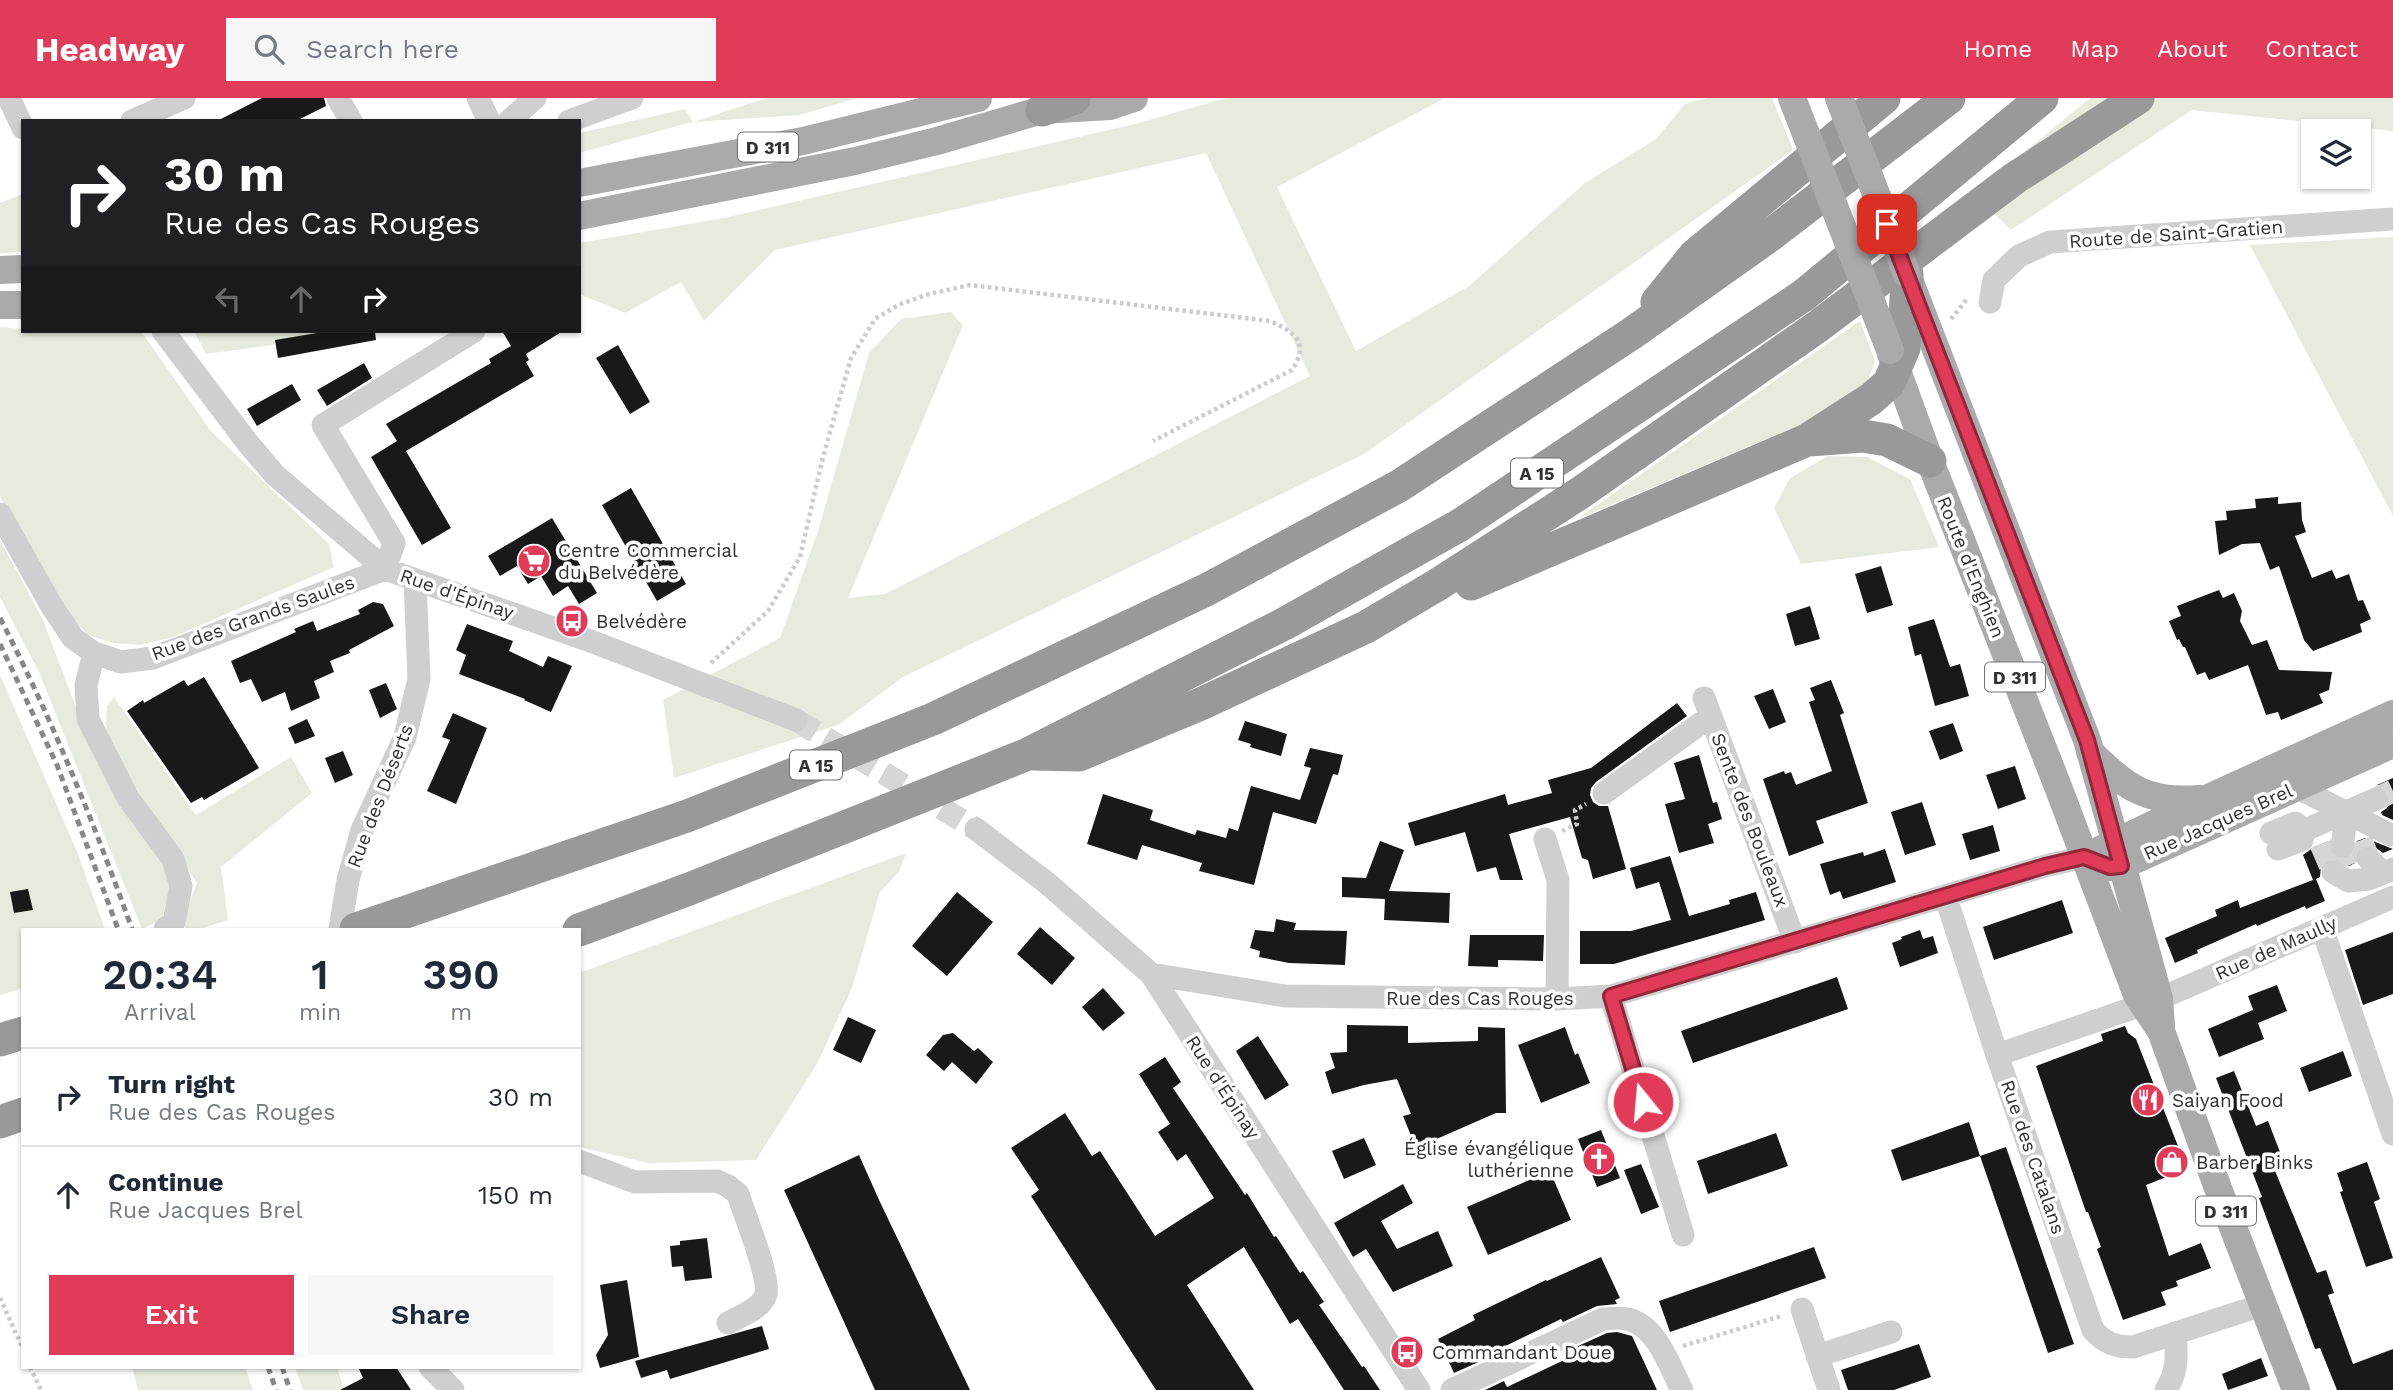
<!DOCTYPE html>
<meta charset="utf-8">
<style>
body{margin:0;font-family:"Work Sans",sans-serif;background:#f6f6f7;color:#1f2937;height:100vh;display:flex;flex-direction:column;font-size:26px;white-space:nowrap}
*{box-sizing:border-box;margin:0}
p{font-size:23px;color:#747a83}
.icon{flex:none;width:38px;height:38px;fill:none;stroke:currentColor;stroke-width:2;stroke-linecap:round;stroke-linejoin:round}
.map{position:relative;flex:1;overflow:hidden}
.details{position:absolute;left:21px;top:830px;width:560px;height:441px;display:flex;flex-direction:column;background:#fff;border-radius:0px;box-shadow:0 2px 5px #0004}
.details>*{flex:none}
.top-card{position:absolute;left:21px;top:21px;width:560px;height:214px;border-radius:0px;box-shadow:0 2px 5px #0004;background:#202124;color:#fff;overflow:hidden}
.controls{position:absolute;left:2301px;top:21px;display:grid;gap:14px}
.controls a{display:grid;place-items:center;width:70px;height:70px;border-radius:0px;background:#fff;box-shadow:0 2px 5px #0004;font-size:35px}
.pin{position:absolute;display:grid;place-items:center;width:60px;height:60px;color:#fff;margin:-30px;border-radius:14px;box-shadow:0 4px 10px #0006}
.me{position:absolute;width:77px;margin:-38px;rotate:343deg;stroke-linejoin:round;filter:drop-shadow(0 0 5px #0008)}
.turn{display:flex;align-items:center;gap:24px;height:147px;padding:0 28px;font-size:32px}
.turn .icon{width:91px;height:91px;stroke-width:2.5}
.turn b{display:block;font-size:49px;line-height:60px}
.lanes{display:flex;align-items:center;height:66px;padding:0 28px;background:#0003;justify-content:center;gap:35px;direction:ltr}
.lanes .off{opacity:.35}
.eta{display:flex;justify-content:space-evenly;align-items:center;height:119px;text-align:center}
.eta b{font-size:42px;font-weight:600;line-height:49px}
.cta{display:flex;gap:14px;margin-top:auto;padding:14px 28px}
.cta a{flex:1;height:80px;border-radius:0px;background:#e03c5a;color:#fff;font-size:28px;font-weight:600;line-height:80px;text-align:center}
.cta a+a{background:#f6f6f7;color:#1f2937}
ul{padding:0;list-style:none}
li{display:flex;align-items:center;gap:21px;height:98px;padding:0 28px;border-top:2px solid #e0e1e3}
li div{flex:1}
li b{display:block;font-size:26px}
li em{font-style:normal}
header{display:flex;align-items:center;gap:42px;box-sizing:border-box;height:98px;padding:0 35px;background:#e03c5a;color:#fff}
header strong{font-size:33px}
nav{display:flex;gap:38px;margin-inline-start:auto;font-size:24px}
.search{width:490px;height:63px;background:#f6f6f7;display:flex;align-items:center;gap:18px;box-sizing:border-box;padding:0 24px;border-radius:0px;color:#747a83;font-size:26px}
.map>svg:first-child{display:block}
</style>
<header>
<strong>Headway</strong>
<div class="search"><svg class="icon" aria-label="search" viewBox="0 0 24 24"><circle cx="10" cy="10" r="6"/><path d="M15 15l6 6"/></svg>Search here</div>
<nav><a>Home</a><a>Map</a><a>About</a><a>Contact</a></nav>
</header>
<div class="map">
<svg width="2393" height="1292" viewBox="0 0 2393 1292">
<rect width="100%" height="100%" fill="#fff"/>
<path fill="#e6ebde" d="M766,0h92l-59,17 -107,7 -113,31v-20l106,-24 8,13z
M1226,0h219l-168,89 79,164 113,-65 116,-103 71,-44 29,-35 22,-6h65l21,52 -429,304 -461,223 -65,48 -164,53 -11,-78 117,-62 38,-107 51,-178 32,-34 50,-7 12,13 -115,273 37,-4 425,-218 -104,-223 -431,97 -71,71 -23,-39 -56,31 -46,-19v-51l145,-25 411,-94z
M2090,0h303v33l-201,-21 -181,120 -37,-36z
M23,96v58l-23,1v-50z
M2393,139v279l-143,-271z
M1860,223l15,40 -14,38 -284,120z
M0,229l23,2v2h118l69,99 119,114 5,23 -161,70 -33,8 -27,-2 -25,-8 -24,-25 -64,-113z
M194,233h181l-169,23z
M1828,358l39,1 43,22 29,68 -138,17 -27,-56 16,-30z
M0,442l43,80 53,141 65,95 10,26 -9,37 -20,10 -103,-257 -39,-75z
M0,577l76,174 29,80h-82v59l-23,7z
M114,599l82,118 95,-58 21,36 -91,74 7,53 -28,9h-14l-3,-8 14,-38 -77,-120 -14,-35 1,-22z
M906,755l-7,19 -19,20 -28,96 -35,76 -61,96 -107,3 -70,-16v-174z
M132,1269h113l8,23h-115z
M295,1269h42l7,23h-41z"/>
<path fill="#191919" d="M262,0h62l2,8 -30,15h-79z
M329,233h46l1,9 -98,18 -3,-18z
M502,233h61l-37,23 3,6 -3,2 8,14 -128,75 45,77 -29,17 -51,-88 26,-16 -11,-17 105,-61 -2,-4 22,-13z
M618,247l32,57 -20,12 -34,-56z
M364,265l8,15 -45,28 -10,-16z
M292,286l9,16 -44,26 -10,-17z
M631,390l55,96 -29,17 -55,-96z
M2278,399v7l23,-2 1,18 4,12 -11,4 17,42 20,-8 4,9 13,-5 9,27 5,-1 8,19 -11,5 2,8 -49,19 -9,-11 -25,-74 -9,4 -10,-27 -18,1 -23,11 -4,-34 12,-1 -1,-9 30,-3 -1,-9z
M552,420l45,75 -18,11 -11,-18 -15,10 -12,-20 -13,8 -11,-18 -17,10 -12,-20z
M1881,468l12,39 -26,8 -12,-39z
M2219,492l4,8 11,-5 8,18 -2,10 12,24 15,-5 12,30 53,2 -3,18 -10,4 4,9 -42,17 -3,-8 -12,3 -18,-50 -39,15 -4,-8 -8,3 -12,-28h-2l-4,-8 -2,1 -8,-19 12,-5 -4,-10z
M373,504l10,2 11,22 -45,24 1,3 -20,8 4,11 -20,9 6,17 -29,13 -6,-19 -23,10 -11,-23 -11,4 -9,-22 65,-29 -2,-3 19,-8 4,10 43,-17 -2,-4z
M1810,508l10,33 -25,7 -9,-32z
M1934,521l16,48 10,-3 9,32 -34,10 -14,-52 -6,2 -7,-29z
M467,526l46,17 -4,10 34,16 5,-11 24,10 -21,46 -27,-12 1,-1 -66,-25 7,-19 -10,-5z
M204,579l55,91 -55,32 -2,-3 -11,6 -64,-92 16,-11 1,3 40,-23 4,6z
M1831,582l13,33 -4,2 28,88 -52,18 8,22 -35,13 -26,-77 21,-8 1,3 6,-2 5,13 36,-14 -23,-69 6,-2 -5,-12z
M386,585l11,26 -17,9 -11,-28z
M1773,591l13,33 -17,7 -15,-33z
M1677,605l10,13 -91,66 -5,6 -1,7 3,7 6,4h9l18,63 -33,10 -5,-19 -6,-2 -12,-41 -61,17 14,46h-23l-4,-13 -19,5 -12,-40 -50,14 -7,-23 97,-29 3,11 44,-12 -4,-13 43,-12z
M453,615l34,15 -31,76 -29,-13 23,-51 -8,-3z
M307,621l8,17 -20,8 -7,-16z
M1245,623l42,13 -6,22 -31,-9 1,-3 -13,-4z
M1953,625l10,28 -23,9 -11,-29z
M1310,650l33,7 -5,20 -5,-1 -17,50 -43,-12 -19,73 -55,-14 3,-8 -60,-18 -5,15 -50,-16 16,-50 50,16 -3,10 45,15 2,-5 29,8 3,-10 9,3 13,-45 49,14 11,-32 -7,-2z
M343,653l10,24 -18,8 -10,-25z
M1699,657l14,48 4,-1 5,17 -14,5 6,19 -35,10 -14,-49 20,-5 -11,-36z
M2015,668l11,33 -28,10 -12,-34z
M2393,680v42l-11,-5 -1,-3 6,-4 3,-7 -1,-7 -4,-6 -8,-3z
M1922,704l14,43 -31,10 -14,-43z
M1993,727l7,26 -30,9 -8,-26z
M2365,740l28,11 -10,4 -11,-8 -7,-1 -6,4 -4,6v9l-6,3 -10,-6 7,-1 6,-4 5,-14z
M1380,743l24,9 -15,41 61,2 -1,30 -65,-3 1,-21 -43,-2v-20l24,1z
M2329,743v11l10,8 -6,-2 -7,2 -5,5 -1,12 -4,2 9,22 -19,8 -1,-3 -48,20 -1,-2 -59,26 1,3 -23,10 -10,-25 52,-22 -2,-6 23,-10 2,8 73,-28 -10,-25 11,-8z
M1885,751l11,33 -53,17 -3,-8 -10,4 -10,-31 43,-12 1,4z
M1670,758l19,60 41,-12 -1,-4 27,-8 9,28 -151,44h-34v-33h51l40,-11 -12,-38 -23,7 -6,-21z
M28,791l5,21 -19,3 -4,-21z
M957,794l36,30 -46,54 -35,-30z
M2062,802l11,33 -79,27 -11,-33z
M1276,821l20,4 -2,7 53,1 -2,34 -56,-2 -30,-6 1,-6 -10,-3 5,-18 19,2z
M1040,829l35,31 -23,27 -35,-31z
M1920,832l3,9 10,-3 5,17 -38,14 -8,-24 10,-4 -1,-2z
M2393,834v62l-30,11 -18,-55z
M1470,837h74l-1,26 -45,-1v7l-30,-1z
M1837,879l11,32 -155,54 -12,-32z
M2277,887l10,26 -29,12 6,16 -45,18 -11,-28 45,-19 2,5 -7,-19z
M1103,890l22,25 -22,18 -21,-24z
M848,919l28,13 -15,33 -28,-13z
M1347,927l61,1v17l70,-2v-14l27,1 1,85h-10l-80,35 -13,-32 8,-2 -14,-35 -33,6 -32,9 -7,-22 10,-4 -5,-15 17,-1z
M2125,928l3,7 8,6 51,130 -41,16 23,71 32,-13 10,25 -35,13 2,5 -17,6 5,13 -43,15 -26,-71 4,-2 -13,-35h-2l-50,-146 67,-25 -2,-7z
M1565,929l10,28 3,-2 12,30 -49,20 -23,-58z
M953,935l21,18 4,-3 15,14 -17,22 -24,-22 -8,9 -18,-16 17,-20z
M1258,938l31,49 -24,15 -29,-49z
M2343,953l9,25 -43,16 -9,-24z
M1165,959l16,25 -8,6 72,107 2,-2 27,44 2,-1 24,37 3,-2 21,31 -5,3 43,62 2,-1 16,24h-36l-46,-71 -8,5 -46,-77 -57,38 67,105h-98l-125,-194 8,-6 -28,-42 54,-35 27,43 8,-5 55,85 59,-38 -28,-44 -9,7 -19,-29 12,-8 -31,-50z
M2234,973l22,55 12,-5 12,31 -4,2 2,4 -7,3 46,112 9,-3 8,23 -6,2 25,69 40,-15v41h-56l-17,-42 -5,1 -56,-151 3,-1 -46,-119z
M1969,1024l11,34 -78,25 -11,-31z
M1601,1032l19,48 -23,9 -19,-48z
M1776,1035l12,33 -80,28 -11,-33z
M1364,1040l12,27 -32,14 -12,-28z
M2006,1049l68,197 -26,9 -68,-197z
M859,1057l21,47 90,188h-95l-91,-200z
M2367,1064l13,37 -6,3 19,56 -27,9 -26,-75 3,-1 -6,-18z
M1641,1066l18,43 -18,7 -17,-44z
M1550,1073l21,49 -83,35 -21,-48z
M1403,1086l10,19 -32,18 16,28 41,-18 15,35 -60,26 -27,-43 -13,8 -19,-34z
M707,1140l5,40 -27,3 -2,-15 -11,1 -2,-21 10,-1v-4z
M1814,1149l12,31 -156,54 -11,-31z
M1601,1159l19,41 -5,2 2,4 -20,2 -34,16 -2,-3 -70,34 1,3 -38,17 -16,-34 37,-19 -2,-5 73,-35 1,1z
M627,1182l12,77 -39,11 -4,-13 12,-20 -8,-50z
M762,1228l7,23 -99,30 -3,-9 -26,8 -6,-17z
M1617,1234l15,4 25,54h-172l19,-9 3,6 72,-34 -3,-6 31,-14z
M1919,1246l12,33 -37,13h-46l-7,-20z
M2261,1260l7,18 -40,14 -6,-16z
M358,1269h38l15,23h-71l23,-12z"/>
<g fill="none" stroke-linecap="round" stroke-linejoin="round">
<path stroke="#d6d6d6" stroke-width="23" stroke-dasharray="23 11" stroke-linecap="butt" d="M796,622l180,109
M2376,701l17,-8
M2361,742l7,18
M2321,746l12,28
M2342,748l8,19"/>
<path stroke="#ccc" stroke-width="4.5" stroke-dasharray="3.5 3.5" stroke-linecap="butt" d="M1951,221l16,-20
M711,565l57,-52 32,-54 23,-100 28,-99 24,-39 23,-14 31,-11 41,-9 300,36c25,11 40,22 22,49l-139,71
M1562,733l15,-7 -2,-14 11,-6
M0,1200l23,51
M1683,1248l98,-30
M30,1269l11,23"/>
<path stroke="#cfcfcf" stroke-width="23" d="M9,0l14,30
M338,0l13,23
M478,0l11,23
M132,23l52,-23
M509,23l26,-23
M569,23l63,-23
M1990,204l4,-22 25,-24 31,-14 343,-23
M163,233l84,111 28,33 110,94 208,73 203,78
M0,416l51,91 22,33 21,15
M1704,600l91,244
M2296,689l95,48
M1604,695l107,-77
M976,731l71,54 104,91 268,416
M2305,732l71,-31
M2271,735l24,-10 10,7 -3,10 -24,9
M1545,741l13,41 -1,119
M2342,748l5,-33
M2368,760l15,15
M2333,774l15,9 21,-2 24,-10
M1946,800l51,157 96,275c12,13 22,17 40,17l129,-42
M2322,830l71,206
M165,831l9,-7 7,-36 -8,-27 -45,-61 -40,-79 -2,-34 8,-32 27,9 32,-4 232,-89 9,-26 -71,-118 151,-94
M340,831l8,-49 14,-50 43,-93 14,-58 -4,-99
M1151,876l134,22 272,3 54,-3 434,-130 39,-9
M1611,898l72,239
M1997,957l162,-56 234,-102
M579,1063l56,21 82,-1 11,5 10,8c6,20 32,82 28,100 -4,15 -26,22 -38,29
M1802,1211l27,81
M1817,1258l74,-24
M430,1269l23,23
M1452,1292l151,-71c9,-1 19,-2 28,1 27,9 39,47 51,70
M2166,1292c12,-19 11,-35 9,-57"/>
<path stroke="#aaa" stroke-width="28" d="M579,85l224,-42 175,-43
M579,118l276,-55 82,-20 105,-31 68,-4 24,-8
M0,172l23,-1
M1908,179l179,463 66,236 6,23 2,27
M0,207h23
M1891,256l39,107 127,323 80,211 24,36 58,160 77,199
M2090,654c37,36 56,51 109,47
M2100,752l106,-51 187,-85
M2103,766l7,3 11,-1 272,-122"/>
<path stroke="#999" stroke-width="33" d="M1042,12l32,-12
M1657,204l37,-46 190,-158
M1809,342l54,-4 24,4 43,21
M1471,486l336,-144 64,-41 18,-16 15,-35 3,-74
M1034,656l45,1 124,-52 163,-76 71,-42 143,-92 237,-166 198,-149 123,-80
M356,831l331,-113 246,-97 273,-129 193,-104 232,-152 141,-100 177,-136
M579,832l110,-41 339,-135 256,-130 176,-99 344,-230 238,-197
M0,942l23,-7
M0,1024l23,-8"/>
<path stroke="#878787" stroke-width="5" stroke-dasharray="7 5" stroke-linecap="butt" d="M0,520c52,101 94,205 132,311
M0,546l57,121 61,164
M268,1269l8,23
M282,1269l8,23"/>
<path stroke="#aaa" stroke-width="28" d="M1792,0l98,252
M1839,0l68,176"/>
</g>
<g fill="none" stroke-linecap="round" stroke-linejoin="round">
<defs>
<path id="route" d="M1643,1004l-32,-106 434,-130 39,-9 26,10 11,-1 -34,-126 -200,-516"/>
</defs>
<use href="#route" stroke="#92273a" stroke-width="18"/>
<use href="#route" stroke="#e03c5a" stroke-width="12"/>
</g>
<defs>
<symbol id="supermarket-disc" viewBox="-11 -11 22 22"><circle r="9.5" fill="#e03c5a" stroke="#fff"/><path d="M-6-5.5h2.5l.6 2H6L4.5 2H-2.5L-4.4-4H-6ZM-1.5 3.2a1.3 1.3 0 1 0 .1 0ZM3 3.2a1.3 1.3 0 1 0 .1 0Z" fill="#fff"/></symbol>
<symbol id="bus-disc" viewBox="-11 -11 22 22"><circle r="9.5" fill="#e03c5a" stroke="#fff"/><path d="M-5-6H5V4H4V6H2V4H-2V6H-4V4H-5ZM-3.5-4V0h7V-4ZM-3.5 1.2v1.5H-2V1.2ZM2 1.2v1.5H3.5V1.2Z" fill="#fff"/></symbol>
<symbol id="restaurant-disc" viewBox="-11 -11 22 22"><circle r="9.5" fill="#e03c5a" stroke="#fff"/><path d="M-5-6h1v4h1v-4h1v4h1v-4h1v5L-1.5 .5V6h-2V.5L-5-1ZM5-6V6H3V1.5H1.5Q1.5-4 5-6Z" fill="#fff"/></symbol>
<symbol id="church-disc" viewBox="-11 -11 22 22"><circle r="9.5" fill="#e03c5a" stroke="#fff"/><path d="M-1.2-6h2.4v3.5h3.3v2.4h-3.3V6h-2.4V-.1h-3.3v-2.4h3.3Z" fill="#fff"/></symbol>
<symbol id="shop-disc" viewBox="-11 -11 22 22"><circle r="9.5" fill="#e03c5a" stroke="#fff"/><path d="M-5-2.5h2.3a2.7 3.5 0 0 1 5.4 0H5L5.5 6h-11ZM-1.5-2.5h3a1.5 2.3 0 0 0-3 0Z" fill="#fff"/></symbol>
</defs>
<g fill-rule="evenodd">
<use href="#supermarket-disc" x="515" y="444" width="38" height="38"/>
<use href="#bus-disc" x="553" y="504" width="38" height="38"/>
<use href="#restaurant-disc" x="2129" y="983" width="38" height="38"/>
<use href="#church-disc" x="1580" y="1042" width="38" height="38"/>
<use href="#shop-disc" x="2153" y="1045" width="38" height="38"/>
<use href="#bus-disc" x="1388" y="1235" width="38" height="38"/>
</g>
<g text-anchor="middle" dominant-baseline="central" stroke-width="7" stroke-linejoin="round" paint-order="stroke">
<g fill="#fff" stroke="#707070" stroke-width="2">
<rect x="738" y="34.5" width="60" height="29" rx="5"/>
<rect x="1511" y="360.5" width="52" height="29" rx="5"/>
<rect x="1985" y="564.5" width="60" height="29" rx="5"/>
<rect x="790" y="652.5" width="52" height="29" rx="5"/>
<rect x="2196" y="1098.5" width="60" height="29" rx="5"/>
</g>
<g font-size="18" font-weight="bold" fill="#323232">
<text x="768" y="49">D 311</text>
<text x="1537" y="375">A 15</text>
<text x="2015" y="579">D 311</text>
<text x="816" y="667">A 15</text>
<text x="2226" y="1113">D 311</text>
</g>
<g font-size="19" fill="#323232" stroke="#fff">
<text transform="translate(2176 136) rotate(-4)">Route de Saint-Gratien</text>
<text transform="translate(1971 469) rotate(68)">Route d'Enghien</text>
<text transform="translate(457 496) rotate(19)">Rue d'Épinay</text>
<text transform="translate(253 520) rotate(-20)">Rue des Grands Saules</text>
<text transform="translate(380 698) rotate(-69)">Rue des Déserts</text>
<text transform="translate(1750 722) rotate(69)">Sente des Bouleaux</text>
<text transform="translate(2218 724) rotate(-24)">Rue Jacques Brel</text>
<text transform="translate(2276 850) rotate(-24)">Rue de Maully</text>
<text x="1480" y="900">Rue des Cas Rouges</text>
<text transform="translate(1223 989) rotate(57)">Rue d'Épinay</text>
<text transform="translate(2033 1059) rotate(71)">Rue des Catalans</text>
</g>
<g font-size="19" fill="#323232" stroke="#fff" text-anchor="start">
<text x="558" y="452">Centre Commercial<tspan x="558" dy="22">du Belvédère</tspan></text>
<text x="596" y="523">Belvédère</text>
<text x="2172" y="1002">Saiyan Food</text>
<text x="1574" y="1050" text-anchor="end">Église évangélique<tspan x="1574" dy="22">luthérienne</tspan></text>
<text x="2196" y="1064">Barber Binks</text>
<text x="1432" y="1254">Commandant Doue</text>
</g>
</g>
</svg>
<div class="controls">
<a><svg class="icon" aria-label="layers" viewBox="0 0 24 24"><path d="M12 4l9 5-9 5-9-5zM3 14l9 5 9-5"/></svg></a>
</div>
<div class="pin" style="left:1887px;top:126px;background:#d93025"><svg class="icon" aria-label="arrive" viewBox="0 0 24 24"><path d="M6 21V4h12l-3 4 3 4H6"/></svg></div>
<svg class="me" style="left:1643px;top:1004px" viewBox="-20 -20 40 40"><circle r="17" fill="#e03c5a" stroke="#fff" stroke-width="3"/><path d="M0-11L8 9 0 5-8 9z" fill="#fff"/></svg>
<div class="top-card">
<div class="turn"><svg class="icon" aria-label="right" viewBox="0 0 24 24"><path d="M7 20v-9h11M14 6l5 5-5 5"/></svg><div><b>30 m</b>Rue des Cas Rouges</div></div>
<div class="lanes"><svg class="icon off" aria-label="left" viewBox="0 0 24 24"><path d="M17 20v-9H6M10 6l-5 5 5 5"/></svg><svg class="icon off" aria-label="ahead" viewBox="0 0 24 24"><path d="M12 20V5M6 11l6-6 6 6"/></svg><svg class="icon" aria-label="right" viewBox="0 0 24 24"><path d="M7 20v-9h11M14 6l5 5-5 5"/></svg></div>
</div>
<section class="details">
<div class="eta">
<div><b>20:34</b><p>Arrival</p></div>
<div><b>1</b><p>min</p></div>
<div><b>390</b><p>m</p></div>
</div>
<ul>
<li><svg class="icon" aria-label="right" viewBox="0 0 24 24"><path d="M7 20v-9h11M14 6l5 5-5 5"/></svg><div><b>Turn right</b><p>Rue des Cas Rouges</p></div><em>30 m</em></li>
<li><svg class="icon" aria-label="ahead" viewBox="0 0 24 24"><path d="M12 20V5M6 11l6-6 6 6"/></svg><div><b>Continue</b><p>Rue Jacques Brel</p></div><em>150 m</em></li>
</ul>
<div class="cta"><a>Exit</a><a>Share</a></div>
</section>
</div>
